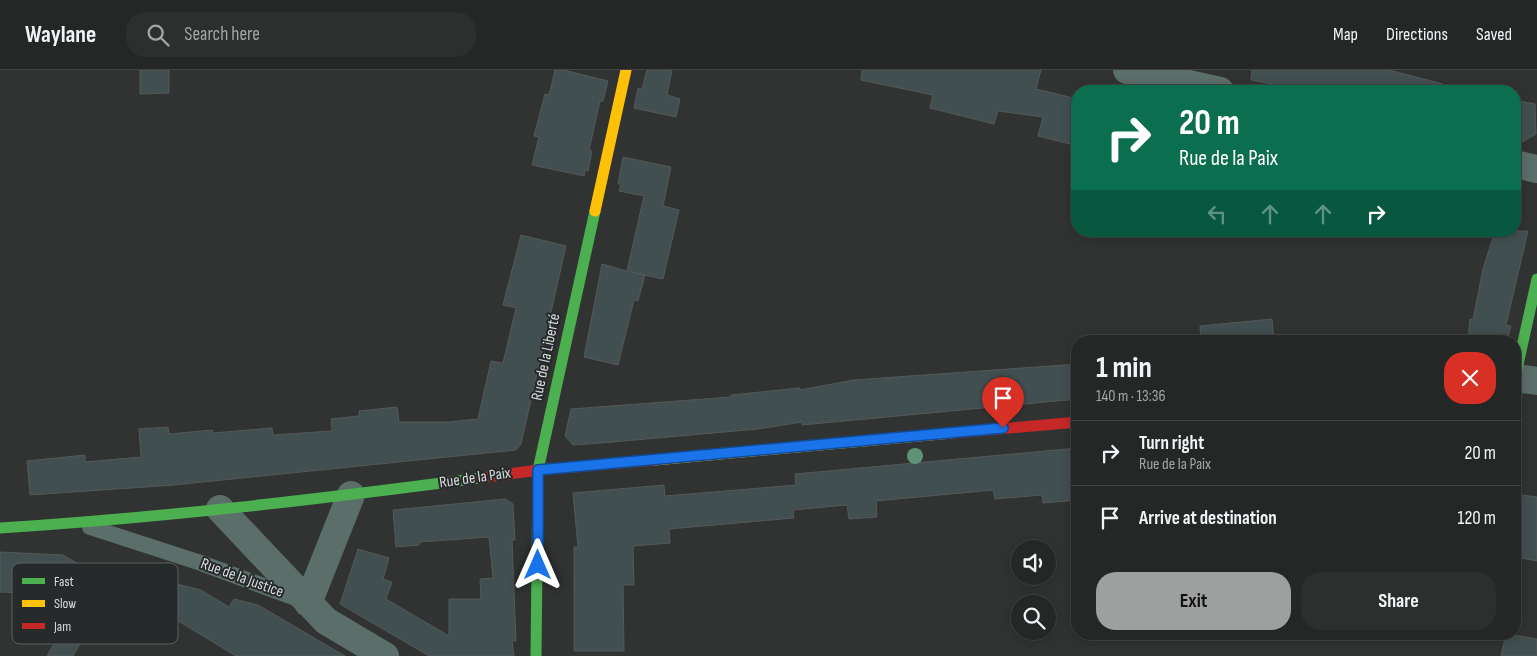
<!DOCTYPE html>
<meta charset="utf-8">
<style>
body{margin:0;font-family:"Sofia Sans Condensed",sans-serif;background:#2d2e2e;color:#f1f3f6;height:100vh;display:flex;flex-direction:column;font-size:19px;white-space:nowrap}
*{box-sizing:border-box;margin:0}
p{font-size:16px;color:#a3a5a7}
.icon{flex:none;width:28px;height:28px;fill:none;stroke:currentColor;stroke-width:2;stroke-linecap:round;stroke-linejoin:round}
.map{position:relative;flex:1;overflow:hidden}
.sheet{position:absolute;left:1071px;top:265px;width:450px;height:305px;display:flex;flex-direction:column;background:#252626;border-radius:20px;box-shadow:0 2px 12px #0003,0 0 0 1px #424343}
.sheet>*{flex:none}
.top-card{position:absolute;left:1071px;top:15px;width:450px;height:152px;border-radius:20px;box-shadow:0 2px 12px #0003,0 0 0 1px #424343;background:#0b6e4f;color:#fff;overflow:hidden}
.tools{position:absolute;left:1011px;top:470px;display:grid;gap:10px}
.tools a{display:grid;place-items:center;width:45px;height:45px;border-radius:50%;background:#252626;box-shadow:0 2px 12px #0003,0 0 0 1px #424343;font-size:25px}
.pin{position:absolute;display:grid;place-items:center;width:42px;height:42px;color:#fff;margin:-51px -21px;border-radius:50% 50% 50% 0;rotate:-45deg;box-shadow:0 0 5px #0007}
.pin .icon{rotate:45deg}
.me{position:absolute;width:55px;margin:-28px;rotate:0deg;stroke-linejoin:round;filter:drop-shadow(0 0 4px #0008)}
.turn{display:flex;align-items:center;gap:18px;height:105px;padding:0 25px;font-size:22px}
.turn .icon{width:65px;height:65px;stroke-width:2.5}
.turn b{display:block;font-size:35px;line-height:42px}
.lanes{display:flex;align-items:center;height:48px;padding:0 25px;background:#0003;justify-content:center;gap:25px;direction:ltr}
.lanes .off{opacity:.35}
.round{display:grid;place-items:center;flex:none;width:52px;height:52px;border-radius:20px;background:#2d2e2e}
.headline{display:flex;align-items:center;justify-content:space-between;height:85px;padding:0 25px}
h1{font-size:30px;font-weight:700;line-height:38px}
.button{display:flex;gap:10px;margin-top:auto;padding:10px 25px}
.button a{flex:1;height:58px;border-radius:20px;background:#9ea0a0;color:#111;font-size:20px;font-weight:700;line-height:58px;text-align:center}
.button a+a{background:#2d2e2e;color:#f1f3f6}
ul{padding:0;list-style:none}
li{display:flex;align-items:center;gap:15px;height:65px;padding:0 25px;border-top:1px solid #424343}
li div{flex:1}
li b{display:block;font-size:19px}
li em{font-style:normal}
header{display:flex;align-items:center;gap:30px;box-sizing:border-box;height:70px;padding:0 25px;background:#252626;border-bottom:1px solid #424343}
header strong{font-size:24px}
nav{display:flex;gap:28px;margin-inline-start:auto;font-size:18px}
.search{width:350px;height:45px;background:#2d2e2e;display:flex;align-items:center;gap:12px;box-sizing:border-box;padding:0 18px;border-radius:20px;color:#a3a5a7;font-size:19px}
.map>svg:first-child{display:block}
</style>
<header>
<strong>Waylane</strong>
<div class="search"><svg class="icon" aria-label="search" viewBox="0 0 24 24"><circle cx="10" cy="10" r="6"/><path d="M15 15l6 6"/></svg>Search here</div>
<nav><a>Map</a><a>Directions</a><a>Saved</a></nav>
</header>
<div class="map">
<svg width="1537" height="586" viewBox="0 0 1537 586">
<rect width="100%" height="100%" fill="#313333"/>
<path fill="#424f50" stroke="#565858" d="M140,0h29v23l-29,1z
M555,0h9l44,11 -5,20h-3l-11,49 3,1 -4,20 -3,-1 -1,6 -52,-11 7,-28 -5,-1 11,-42 4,1z
M647,0h25l-5,25 13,4 -4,18 -42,-9 4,-20 4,1z
M862,0h179l-5,19 42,10v47l-40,-10 5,-19 -45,-6 -4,13 -64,-16 3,-13 -72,-15z
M1252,0h137l54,14 -1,7h-136l-55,-11z
M1515,30l20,4 1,30 -21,12z
M623,87l48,10 -8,39 16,4 -16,69 -32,-7 14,3 -7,26 -4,-1 -16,65 -34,-8 18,-93 25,7 17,-75 -25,-5 2,-7h-3z
M1495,161h33l-22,94 5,1 -4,15h-39l2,-22 3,1 10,-51z
M521,165l45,11 -45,198 -5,6 -342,35 -144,10 -3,-34 58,-6v7l56,-5 -2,-28 29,-2 1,7 43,-4 1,3 59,-5 1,7 59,-4 -1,-12 28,-3v-5l38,-4 2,15h50l29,-3 13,-58 12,2 13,-55 -13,-3z
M1272,249l2,22h-73l-1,-15z
M1078,294v35l-276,26v-3l-44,7 -157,14 -28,2 -8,-9 6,-27 160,-12v-2l69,-7v2l54,-10z
M1078,378v52l-35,3 -1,-8 -47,4 -2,-9 -117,11 1,16 -28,2 -2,-14 -54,5 1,8 -125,11 1,14 -37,3 1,39h-11l1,66h-50v-104h4l-5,-54 91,-8 1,11 131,-11 -1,-11z
M1515,424l22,3v64l-22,-4z
M505,429l8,5 2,36h-3l4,101h-4l2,15h-85l-89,-52 18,-55 31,9 -6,21 9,3 -6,17 63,37v-37h32l-1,-20 13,-1 -4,-41 -69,5 -1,3 -23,2 -3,-37z
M0,482l63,3 32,19 -32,54 -22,-12 13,-22 -54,-2z
M124,501l77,19 28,17 5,-8 24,6 87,51h-109l-61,-37 -4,6 -42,-21 -1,2 -18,-11z
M63,558l20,11 -10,17h-26z
M1506,564l31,5v17h-36z"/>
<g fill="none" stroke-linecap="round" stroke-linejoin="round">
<path stroke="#5c6e6a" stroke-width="16" d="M90,457l111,36 100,37"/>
<path stroke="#5c6e6a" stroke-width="28" d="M1127,0l93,21
M1515,94l22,5
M1515,308l22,3
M220,439l106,112 59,35
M308,533l43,-108"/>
<path stroke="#4caf50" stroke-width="11" d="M1515,308l22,-99
M0,458c161,-10 320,-29 480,-50
M536,586l2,-186 57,-259"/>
<path stroke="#ffc107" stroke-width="11" d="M595,141l31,-141
M655,390l297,-27"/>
<path stroke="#c62828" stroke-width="11" d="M952,363l126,-11
M480,408l58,-8 117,-10"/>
</g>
<circle fill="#5f9378" cx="915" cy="386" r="8"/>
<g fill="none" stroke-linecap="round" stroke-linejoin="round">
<defs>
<path id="route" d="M538,495v-95l465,-42"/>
</defs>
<use href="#route" stroke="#114b97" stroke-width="12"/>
<use href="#route" stroke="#1a73e8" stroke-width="9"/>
</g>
<g text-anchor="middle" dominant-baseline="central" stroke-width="4" stroke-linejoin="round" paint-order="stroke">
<g font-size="16" fill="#d8dbdb" stroke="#262a2a">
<text transform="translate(546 287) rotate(-78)">Rue de la Liberté</text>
<text transform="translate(475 408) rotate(-8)">Rue de la Paix</text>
<text transform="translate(242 508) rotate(20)">Rue de la Justice</text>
</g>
</g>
<rect x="12" y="493" width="166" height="81" rx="8" fill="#262a2a" stroke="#5b5f5f" stroke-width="1"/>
<rect x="22" y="508" width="23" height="6" fill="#4caf50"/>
<rect x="22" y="530" width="23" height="7" fill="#ffc107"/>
<rect x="22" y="553" width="23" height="6" fill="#c62828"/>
<g font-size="14" fill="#d8dbdb">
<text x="54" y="516">Fast</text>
<text x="54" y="538">Slow</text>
<text x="54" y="561">Jam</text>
</g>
</svg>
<div class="tools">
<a><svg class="icon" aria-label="sound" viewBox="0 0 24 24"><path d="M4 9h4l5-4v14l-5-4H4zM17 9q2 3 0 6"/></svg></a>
<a><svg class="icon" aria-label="search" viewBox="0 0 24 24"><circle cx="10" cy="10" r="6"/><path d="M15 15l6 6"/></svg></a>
</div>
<div class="pin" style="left:1003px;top:358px;background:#d93025"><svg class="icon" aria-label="arrive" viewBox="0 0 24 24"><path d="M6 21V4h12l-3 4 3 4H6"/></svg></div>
<svg class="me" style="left:538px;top:495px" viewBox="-20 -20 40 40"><path d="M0-17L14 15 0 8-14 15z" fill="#1a73e8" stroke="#fff" stroke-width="4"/></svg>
<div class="top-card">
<div class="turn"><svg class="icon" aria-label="right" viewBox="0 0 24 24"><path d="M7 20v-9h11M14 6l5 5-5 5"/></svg><div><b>20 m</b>Rue de la Paix</div></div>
<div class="lanes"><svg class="icon off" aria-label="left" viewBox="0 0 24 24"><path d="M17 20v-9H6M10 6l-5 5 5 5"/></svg><svg class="icon off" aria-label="ahead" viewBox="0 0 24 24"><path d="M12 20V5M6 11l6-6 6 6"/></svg><svg class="icon off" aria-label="ahead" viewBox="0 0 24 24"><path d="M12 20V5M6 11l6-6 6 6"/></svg><svg class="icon" aria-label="right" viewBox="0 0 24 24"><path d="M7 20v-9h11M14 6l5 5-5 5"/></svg></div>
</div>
<section class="sheet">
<div class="headline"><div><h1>1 min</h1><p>140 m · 13:36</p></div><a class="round" style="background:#d93025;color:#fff"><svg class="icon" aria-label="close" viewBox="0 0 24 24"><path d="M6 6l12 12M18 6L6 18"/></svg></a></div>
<ul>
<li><svg class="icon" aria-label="right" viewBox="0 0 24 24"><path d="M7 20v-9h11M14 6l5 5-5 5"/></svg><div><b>Turn right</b><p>Rue de la Paix</p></div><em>20 m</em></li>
<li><svg class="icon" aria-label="arrive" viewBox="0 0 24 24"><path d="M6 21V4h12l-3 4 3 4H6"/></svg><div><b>Arrive at destination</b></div><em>120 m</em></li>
</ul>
<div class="button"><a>Exit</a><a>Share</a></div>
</section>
</div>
